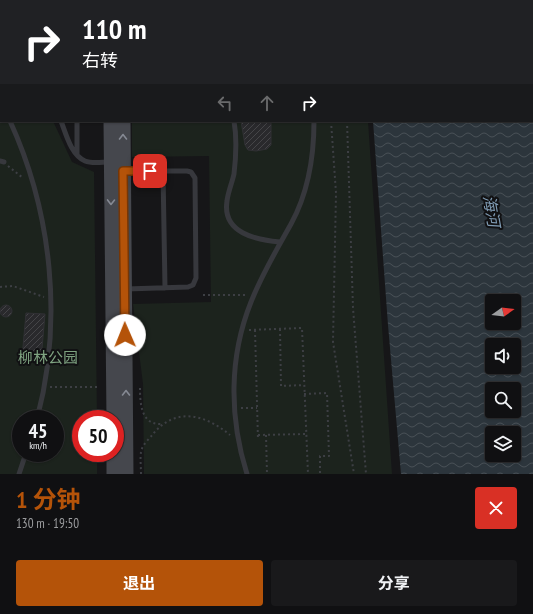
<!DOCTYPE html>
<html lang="zh">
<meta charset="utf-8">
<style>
body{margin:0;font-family:"PT Sans Narrow","Noto Sans SC",sans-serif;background:#19191b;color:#f1f3f6;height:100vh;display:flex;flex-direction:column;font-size:15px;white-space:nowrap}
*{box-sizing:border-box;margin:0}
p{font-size:13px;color:#9c9d9f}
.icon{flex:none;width:22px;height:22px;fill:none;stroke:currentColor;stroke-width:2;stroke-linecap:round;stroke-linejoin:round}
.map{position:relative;height:474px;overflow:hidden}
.side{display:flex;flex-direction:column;background:#101012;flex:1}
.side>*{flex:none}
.guide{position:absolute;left:0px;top:0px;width:533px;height:122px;box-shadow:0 1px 3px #0004,0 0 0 1px #303032;background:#202124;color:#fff;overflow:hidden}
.needle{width:26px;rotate:76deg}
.buttons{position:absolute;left:485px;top:294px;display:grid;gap:8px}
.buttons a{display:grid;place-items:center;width:36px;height:36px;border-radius:4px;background:#101012;box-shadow:0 1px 3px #0004,0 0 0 1px #303032;font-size:20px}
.speed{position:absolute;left:12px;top:410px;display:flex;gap:8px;font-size:20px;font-weight:700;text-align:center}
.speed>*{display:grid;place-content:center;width:52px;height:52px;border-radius:50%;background:#101012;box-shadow:0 1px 3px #0004,0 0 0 1px #303032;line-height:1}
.speed small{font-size:10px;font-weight:400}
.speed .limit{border:6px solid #d22;background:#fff;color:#111}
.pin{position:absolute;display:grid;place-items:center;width:34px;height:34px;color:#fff;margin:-17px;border-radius:8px;box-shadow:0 2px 6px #0006}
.me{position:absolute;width:44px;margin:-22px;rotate:359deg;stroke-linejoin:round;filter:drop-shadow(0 0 3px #0008)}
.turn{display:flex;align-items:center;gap:14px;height:84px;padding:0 16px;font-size:18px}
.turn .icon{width:52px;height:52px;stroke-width:2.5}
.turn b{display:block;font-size:28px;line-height:34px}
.lanes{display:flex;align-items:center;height:38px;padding:0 16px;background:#0003;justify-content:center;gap:20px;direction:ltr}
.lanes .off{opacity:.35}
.round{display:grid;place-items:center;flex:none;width:42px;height:42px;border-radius:4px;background:#19191b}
.head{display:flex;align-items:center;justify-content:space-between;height:68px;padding:0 16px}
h1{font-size:24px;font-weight:700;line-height:30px;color:#b45309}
.cta{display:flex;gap:8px;margin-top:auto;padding:8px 16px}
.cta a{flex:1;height:46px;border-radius:4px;background:#b45309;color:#fff;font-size:16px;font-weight:700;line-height:46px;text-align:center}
.cta a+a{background:#19191b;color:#f1f3f6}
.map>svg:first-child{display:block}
</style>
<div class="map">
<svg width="533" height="474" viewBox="0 0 533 474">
<defs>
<pattern id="water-waves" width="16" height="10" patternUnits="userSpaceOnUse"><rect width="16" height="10" fill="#2c353c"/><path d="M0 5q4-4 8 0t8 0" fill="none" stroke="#485056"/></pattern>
<pattern id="building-hatch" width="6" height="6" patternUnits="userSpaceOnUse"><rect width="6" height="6" fill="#29292c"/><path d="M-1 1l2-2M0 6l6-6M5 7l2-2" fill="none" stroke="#454548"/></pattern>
</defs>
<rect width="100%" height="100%" fill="#161618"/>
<path fill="#1c231d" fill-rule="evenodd" d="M133,0h230v1h-230z
M0,40l1,81h52l19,41 22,10 3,247h-16v34h16v21h-97zM21,419h34v34h-34z
M132,121h236l24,353h-248l-1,-90 -10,-80 78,-2 -2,-146 -77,1z"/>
<path fill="url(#water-waves)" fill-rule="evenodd" d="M365,0h168v474h-132l-13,-149 -15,-204h159v-120zM492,301h22v22h-22zM492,345h22v22h-22zM492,389h22v22h-22zM492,433h22v22h-22z"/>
<path fill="url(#building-hatch)" stroke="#303034" d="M241,121h30v24l-4,4 -11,2 -8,-1 -3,-5z
M0 311a6 6 0 1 1 12 0a6 6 0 1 1-12 0Z
M26,313l19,1 -4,46 -19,-2z"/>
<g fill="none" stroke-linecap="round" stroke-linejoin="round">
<path stroke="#3d3f44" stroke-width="2" stroke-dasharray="2 3" stroke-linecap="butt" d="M333,0v1
M315,1v-1
M331,121l5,72 -3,149 21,132
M347,121l6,187 13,166
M8,166l15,12
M0,287l13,-1 31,11
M203,295h43
M280,329l1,57 23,-1
M249,330l53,-2 6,146
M255,330l3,110
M50,387h49
M140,388c0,15 1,37 21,36
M304,394l23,-1 2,63h-9v18
M241,408h16
M258,435l48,-1
M266,435l1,39
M141,474c0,-7 -1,-15 0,-22 1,-7 8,-13 12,-18 23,-28 53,-19 77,1"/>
<path stroke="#37383d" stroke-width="5" d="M188,0v1
M278,0l1,1
M18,1v-1
M47,1v-1
M78,1v-1
M0,100l1,2
M10,121c42,92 53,200 27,298
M61,121c5,13 10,34 24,40 7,3 17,1 25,1
M234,121c3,17 2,36 0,53 -2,9 -6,18 -7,27 -5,32 29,39 53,41
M77,154v-33
M0,161l4,1
M124,171h63l4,1 4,6 1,100 -3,7 -5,2 -62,2
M163,171l2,117
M19,474l7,-21
M247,474c-18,-57 -18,-117 4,-172 11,-28 26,-53 40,-78 17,-31 23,-69 23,-103"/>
<path stroke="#45474d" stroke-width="15" d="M123,0v1
M111,1v-1
M111,121l3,298
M123,121l3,353
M114,453v21"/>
</g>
<defs><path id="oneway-chevron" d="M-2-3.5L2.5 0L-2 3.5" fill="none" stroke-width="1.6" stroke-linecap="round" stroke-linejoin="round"/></defs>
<g stroke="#858993">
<use href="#oneway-chevron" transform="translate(123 137) rotate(-90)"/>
<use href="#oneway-chevron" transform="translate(111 202) rotate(91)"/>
<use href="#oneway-chevron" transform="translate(126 393) rotate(-90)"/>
</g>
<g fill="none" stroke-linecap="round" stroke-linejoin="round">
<defs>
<path id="route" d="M125,335l-2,-164h27"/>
</defs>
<use href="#route" stroke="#753606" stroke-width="10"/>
<use href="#route" stroke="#b45309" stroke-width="7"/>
</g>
<g text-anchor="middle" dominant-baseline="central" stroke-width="4" stroke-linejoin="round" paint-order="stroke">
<g font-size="15" fill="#7fa381" stroke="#111113">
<text x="48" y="357">柳林公园</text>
</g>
<g font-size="16" font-style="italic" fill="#7f9bb3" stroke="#111113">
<text transform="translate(492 211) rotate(80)">海河</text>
</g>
</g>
</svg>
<div class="buttons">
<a><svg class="needle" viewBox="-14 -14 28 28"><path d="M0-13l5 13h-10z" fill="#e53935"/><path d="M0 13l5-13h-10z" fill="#9c9d9f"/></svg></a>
<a><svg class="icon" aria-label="sound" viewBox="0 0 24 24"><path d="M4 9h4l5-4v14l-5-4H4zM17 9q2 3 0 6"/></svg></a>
<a><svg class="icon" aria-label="search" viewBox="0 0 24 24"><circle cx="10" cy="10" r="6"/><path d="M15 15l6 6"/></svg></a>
<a><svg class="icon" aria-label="layers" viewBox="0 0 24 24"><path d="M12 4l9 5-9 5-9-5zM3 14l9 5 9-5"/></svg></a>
</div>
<div class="speed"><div>45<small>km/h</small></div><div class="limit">50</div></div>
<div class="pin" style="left:150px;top:171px;background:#d93025"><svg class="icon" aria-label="arrive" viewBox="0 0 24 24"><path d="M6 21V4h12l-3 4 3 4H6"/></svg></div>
<svg class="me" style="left:125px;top:335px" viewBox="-20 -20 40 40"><circle r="19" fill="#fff"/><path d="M0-13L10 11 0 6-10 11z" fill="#b45309"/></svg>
<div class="guide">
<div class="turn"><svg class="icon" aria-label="right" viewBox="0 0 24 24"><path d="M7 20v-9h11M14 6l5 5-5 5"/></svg><div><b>110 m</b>右转</div></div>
<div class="lanes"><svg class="icon off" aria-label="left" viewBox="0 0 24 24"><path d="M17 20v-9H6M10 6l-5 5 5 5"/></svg><svg class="icon off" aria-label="ahead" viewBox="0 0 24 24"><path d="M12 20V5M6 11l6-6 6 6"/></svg><svg class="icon" aria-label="right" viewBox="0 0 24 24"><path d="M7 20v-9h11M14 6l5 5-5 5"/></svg></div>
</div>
</div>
<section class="side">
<div class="head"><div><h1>1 分钟</h1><p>130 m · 19:50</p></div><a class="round" style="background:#d93025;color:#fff"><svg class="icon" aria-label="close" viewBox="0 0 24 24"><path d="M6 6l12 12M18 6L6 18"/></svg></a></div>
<div class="cta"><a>退出</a><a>分享</a></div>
</section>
